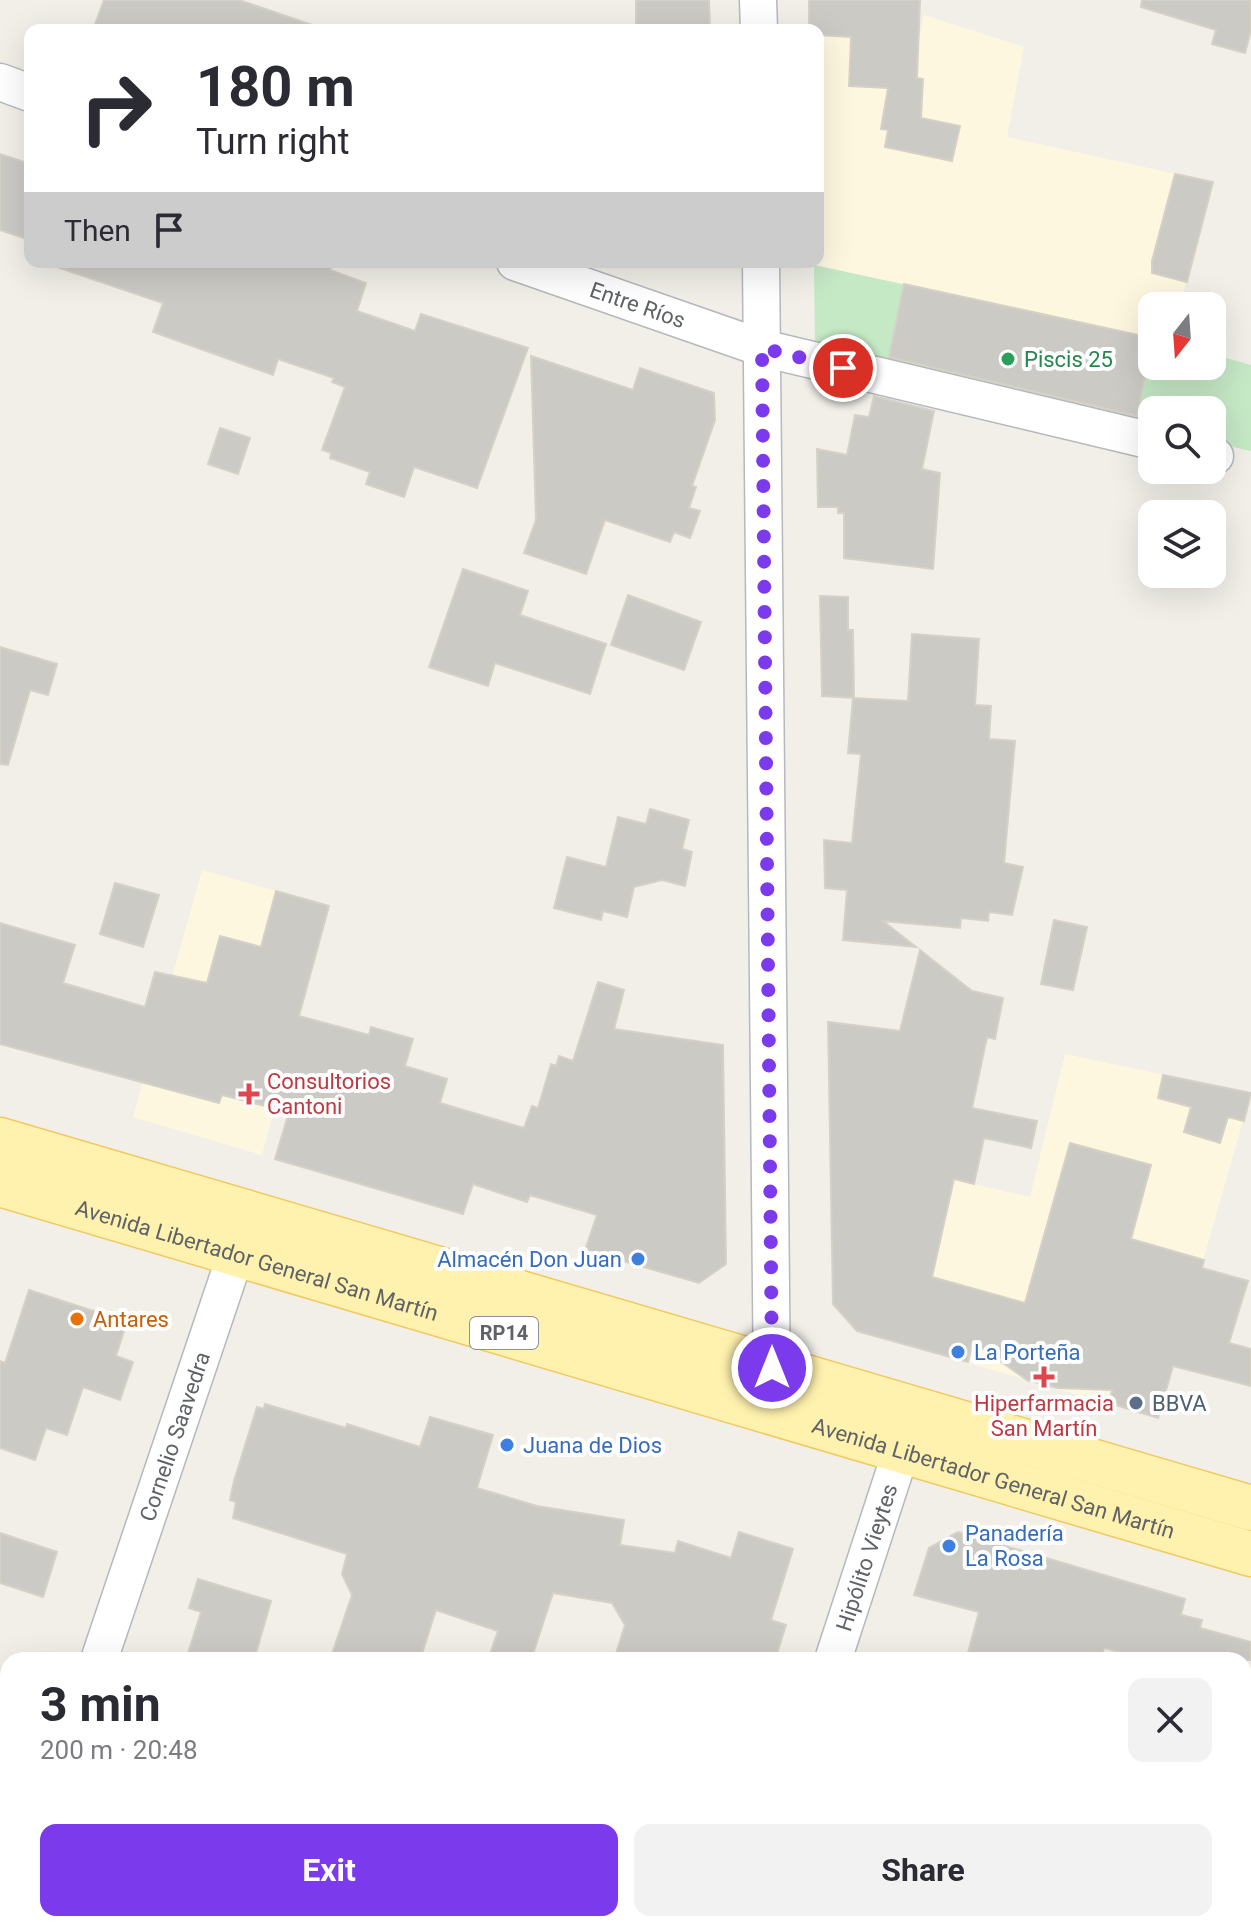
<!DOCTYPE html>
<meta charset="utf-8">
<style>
body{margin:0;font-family:Roboto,sans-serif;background:#f2f2f3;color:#2b2b33;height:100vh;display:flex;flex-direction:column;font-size:30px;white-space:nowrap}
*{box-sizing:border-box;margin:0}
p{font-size:26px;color:#7c7c81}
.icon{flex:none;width:44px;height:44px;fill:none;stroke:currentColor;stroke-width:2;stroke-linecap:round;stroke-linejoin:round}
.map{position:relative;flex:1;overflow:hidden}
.sheet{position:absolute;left:0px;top:1652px;width:1252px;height:280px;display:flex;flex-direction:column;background:#fff;border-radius:24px 24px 0 0;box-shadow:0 8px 32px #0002}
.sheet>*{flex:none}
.guide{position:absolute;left:24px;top:24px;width:800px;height:244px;border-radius:16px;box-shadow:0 8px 32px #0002;background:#fff;color:#2b2b33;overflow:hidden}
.needle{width:52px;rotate:197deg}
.buttons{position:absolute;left:1138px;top:292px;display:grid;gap:16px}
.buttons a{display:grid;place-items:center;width:88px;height:88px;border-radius:16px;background:#fff;box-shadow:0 8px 32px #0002;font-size:40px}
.pin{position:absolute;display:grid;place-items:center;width:68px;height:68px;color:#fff;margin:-34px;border:4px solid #fff;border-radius:50%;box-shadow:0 2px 8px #0007}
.me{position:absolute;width:88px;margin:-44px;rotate:0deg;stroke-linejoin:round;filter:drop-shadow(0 0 6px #0008)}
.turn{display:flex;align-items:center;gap:28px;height:168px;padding:0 40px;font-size:36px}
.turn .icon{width:104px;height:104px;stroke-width:2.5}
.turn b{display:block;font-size:56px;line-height:68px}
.then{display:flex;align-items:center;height:76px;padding:0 40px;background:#0003;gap:16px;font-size:30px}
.round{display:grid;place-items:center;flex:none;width:84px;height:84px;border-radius:16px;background:#f2f2f3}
.head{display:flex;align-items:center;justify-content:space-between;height:136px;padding:0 40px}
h1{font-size:48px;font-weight:700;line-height:60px}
.primary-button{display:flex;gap:16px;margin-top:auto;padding:16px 40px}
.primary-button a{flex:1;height:92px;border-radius:16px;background:#7c3aed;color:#fff;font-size:32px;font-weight:700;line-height:92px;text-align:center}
.primary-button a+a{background:#f2f2f3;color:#2b2b33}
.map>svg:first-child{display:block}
</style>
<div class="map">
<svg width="1251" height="1932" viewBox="0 0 1251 1932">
<rect width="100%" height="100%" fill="#f1efe8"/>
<path fill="#fef7e0" d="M924,15l100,32 -17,90 206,45 -33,124h-28v32l-338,-73 4,-3v-227l101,5z
M202,870l127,36 -67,249 -129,-38z
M1065,1054l186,39 -93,325 -303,-88 -22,-26 -3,-164 76,3 21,30 103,24z"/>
<path fill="#c5e8c5" d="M814,265l338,73v28h60v-12l39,11v86l-39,-9v-32h-60v18l-337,-80z"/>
<path fill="#cccac5" stroke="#d6d1c6" stroke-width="2" d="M104,0h135l73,25 -1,5h-218z
M636,0h73l1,30h-74z
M809,0h111l-3,78 6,1 -2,39 39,8 -8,35 -67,-14 3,-17 -7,-1 7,-41 -39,-2 2,-49 -33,-2v-5h-9z
M1142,0h109v30l-6,23 -33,-9 4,-14 -75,-23z
M0,154l30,10v76l-30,-10z
M1175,174l38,8 -26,100 -35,-9v-12z
M58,262h275l-3,8 36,13 -9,28 58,20 6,-17 107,34 -51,140 -63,-21 -10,30 -38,-13 4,-12 -40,-14 1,-5 -9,-3 23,-63 -13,-5 2,-4 -56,-19 -5,16 -120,-43 10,-29 -106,-36z
M904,284l248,54 -15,78 -248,-59z
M531,356l102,34 7,-22 74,25 1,27 -23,66 4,1 -7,21 11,3 -10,27 -16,-6 -4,10 -65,-22 -19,54 -62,-21 12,-33z
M874,396l60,15 -12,58 18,4 -7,96 -89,-11v-45h-6v-6h-20l-1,-58 30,6 8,-40 14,2z
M220,428l30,10 -12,36 -30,-10z
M463,569l65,22 -8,24 86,29 -16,50 -95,-31 -7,23 -59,-19z
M628,595l73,27 -17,48 -73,-25z
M820,596l28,1v33h5l1,68 -32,-2z
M912,634l67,5 -4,66 16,1 -2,33 26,2 -11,122 19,4 -11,48 -23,-3 -1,9 -27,-3 -1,10 -77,-7 33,26 -73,-7 4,-50 -22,-2 -1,-48 28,3 9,-89 -13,-1 5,-55 55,3z
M0,647l57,17 -9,31 -18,-5 -22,75 -8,-1z
M650,809l39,11 -7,29 10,3 -7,34 -23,-6 -28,7 -7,30 -24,-6 -2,9 -47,-12 13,-51 39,10 12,-50 28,7z
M115,883l44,12 -16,52 -43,-13z
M276,891l53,15 -30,110 70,19 2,-8 42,12 -8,27 42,13 -7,24 84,25 8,-22 6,2 13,-44 5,2 3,-10 14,5 25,-79 26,8 -10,39 109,16 3,219 -27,19 -114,-33 12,-35 -67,-20 -3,7 -54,-18 -10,30 -188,-55 14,-47 -67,-17 -3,8 -219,-59v-121l75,22 -12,38 82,24 10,-35 52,11 13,-47 41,11z
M1054,920l33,7 -14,63 -32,-6z
M920,950l52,41 31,7 -8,41 -8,-2 -15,71 65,13 -6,27 -47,-10 -10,46 -20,-5 -22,98 93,26 45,-160 81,22 -20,74 73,21 -2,8 46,13 -19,62 22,6v37l-78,-20 -15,52 -49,-15 3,-13 -54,-2 -31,-8 -54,-38 -5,20 -111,-31 -24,-27 -5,-282 72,9z
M1163,1075l88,18 -7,28 -16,-4 -8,26 -36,-11 7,-25 -33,-9z
M29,1290l98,32 -11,34 17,6 -13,38 -37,-13 -16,48 -21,-7 -11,32 -35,-12v-87l5,2z
M265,1404l81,24 1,-4 73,23 10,-30 63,18 -16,53 60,18 87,14 -4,25 55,8 3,-12 53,17 8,-26 54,17 -22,71 15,5 -11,35h-161l11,-35 -13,-22 -59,-10 -22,67h-43l10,-29 -62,-21 -16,50h-90l22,-65 -10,-21 5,-20 -114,-36 3,-16 -6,-2 4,-19 23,-74 7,2z
M958,1532l227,67 -4,16 21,5 -2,8 51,14v18h-102l-45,-12 -3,12h-135l13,-48 -65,-17 15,-47z
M0,1533l57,19 -14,45 -43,-14z
M198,1579l73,22 -17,59h-68l15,-48 -12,-4z"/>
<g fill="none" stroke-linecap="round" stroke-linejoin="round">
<defs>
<g id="street">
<path d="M758,0l1,30"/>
<path d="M0,82l30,11"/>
<path id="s1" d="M515,262l247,86 390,93"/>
<path d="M761,262l11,1132"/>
<path d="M1212,455l3,1"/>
<path id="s2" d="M99,1660l145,-430"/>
<path id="s3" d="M833,1660l76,-233"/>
<path d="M8,1932l2,-8"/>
<path d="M744,1932l2,-8"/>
</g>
<g id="primary">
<path d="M0,1140l1251,368"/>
<path id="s4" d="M0,1184l1251,370"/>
</g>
</defs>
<use href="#street" stroke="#b5b8bc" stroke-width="39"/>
<use href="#primary" stroke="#f2c960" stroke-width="47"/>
<use href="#street" stroke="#fff" stroke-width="36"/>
<use href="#primary" stroke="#fff2af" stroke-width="44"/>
</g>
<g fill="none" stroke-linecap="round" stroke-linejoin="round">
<path stroke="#7c3aed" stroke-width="14" stroke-dasharray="0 25.2" d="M772,1368l-10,-1020 81,20"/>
</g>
<circle fill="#2e9e5b" stroke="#fff" stroke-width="3" cx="1008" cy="359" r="8"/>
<g fill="#e0444e" stroke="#fff" stroke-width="3">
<path d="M245 1082h8v8h8v8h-8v8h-8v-8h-8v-8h8z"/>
<path d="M1040 1365h8v8h8v8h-8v8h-8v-8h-8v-8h8z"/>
</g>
<g fill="#3f7fe0" stroke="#fff" stroke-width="3">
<circle cx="638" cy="1259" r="8"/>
<circle cx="958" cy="1352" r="8"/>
<circle cx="507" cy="1445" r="8"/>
<circle cx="949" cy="1546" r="8"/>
</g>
<circle fill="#e8710a" stroke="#fff" stroke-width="3" cx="77" cy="1319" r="8"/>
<circle fill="#5c6f8a" stroke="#fff" stroke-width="3" cx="1136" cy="1403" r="8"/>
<g text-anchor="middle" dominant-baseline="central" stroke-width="8" stroke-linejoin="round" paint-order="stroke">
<rect fill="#fff" stroke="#8f9295" stroke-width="2" x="470" y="1317" width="68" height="32" rx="6"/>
<g font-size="20" font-weight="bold" fill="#5f6368">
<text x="504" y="1333">RP14</text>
</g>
<g font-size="22" fill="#5f6368" stroke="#fff">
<text stroke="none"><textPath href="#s1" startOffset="130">Entre Ríos</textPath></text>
<text stroke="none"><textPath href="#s4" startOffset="268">Avenida Libertador General San Martín</textPath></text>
<text stroke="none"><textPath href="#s2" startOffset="236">Cornelio Saavedra</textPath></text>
<text stroke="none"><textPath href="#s4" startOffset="1036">Avenida Libertador General San Martín</textPath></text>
<text stroke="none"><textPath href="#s3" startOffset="108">Hipólito Vieytes</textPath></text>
</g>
<g font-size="22" fill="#27864d" stroke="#fff" text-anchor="start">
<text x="1024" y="359">Piscis 25</text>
</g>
<g font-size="22" fill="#be3a42" stroke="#fff" text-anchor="start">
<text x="267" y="1081">Consultorios<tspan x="267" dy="25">Cantoni</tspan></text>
<text x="1044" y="1403" text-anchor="middle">Hiperfarmacia<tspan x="1044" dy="25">San Martín</tspan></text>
</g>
<g font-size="22" fill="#366cbe" stroke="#fff" text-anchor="start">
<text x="622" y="1259" text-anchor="end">Almacén Don Juan</text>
<text x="974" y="1352">La Porteña</text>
<text x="523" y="1445">Juana de Dios</text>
<text x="965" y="1533">Panadería<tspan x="965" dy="25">La Rosa</tspan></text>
</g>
<g font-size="22" fill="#c56008" stroke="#fff" text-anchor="start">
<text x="93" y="1319">Antares</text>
</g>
<g font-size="22" fill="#4e5e75" stroke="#fff" text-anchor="start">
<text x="1152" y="1403">BBVA</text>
</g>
</g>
</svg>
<div class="buttons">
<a><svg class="needle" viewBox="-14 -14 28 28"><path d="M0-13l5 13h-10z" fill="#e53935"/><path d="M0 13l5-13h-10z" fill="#7c7c81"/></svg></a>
<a><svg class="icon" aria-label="search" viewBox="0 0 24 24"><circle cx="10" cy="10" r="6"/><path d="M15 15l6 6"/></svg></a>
<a><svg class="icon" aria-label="layers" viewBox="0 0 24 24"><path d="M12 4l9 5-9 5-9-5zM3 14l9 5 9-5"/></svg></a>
</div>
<div class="pin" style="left:843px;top:368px;background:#d93025"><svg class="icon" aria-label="arrive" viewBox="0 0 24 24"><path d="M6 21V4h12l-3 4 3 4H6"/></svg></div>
<svg class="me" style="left:772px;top:1368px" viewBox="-20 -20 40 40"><circle r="17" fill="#7c3aed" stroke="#fff" stroke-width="3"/><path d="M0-11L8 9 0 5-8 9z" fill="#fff"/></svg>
<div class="guide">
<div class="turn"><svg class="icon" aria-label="right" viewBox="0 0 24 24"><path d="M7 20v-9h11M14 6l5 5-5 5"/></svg><div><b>180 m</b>Turn right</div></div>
<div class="then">Then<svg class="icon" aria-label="arrive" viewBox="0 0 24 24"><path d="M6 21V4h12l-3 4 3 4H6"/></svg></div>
</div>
<section class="sheet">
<div class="head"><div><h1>3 min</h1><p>200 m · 20:48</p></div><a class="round"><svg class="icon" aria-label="close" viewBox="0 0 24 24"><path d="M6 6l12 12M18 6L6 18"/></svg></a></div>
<div class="primary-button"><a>Exit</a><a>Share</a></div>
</section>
</div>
